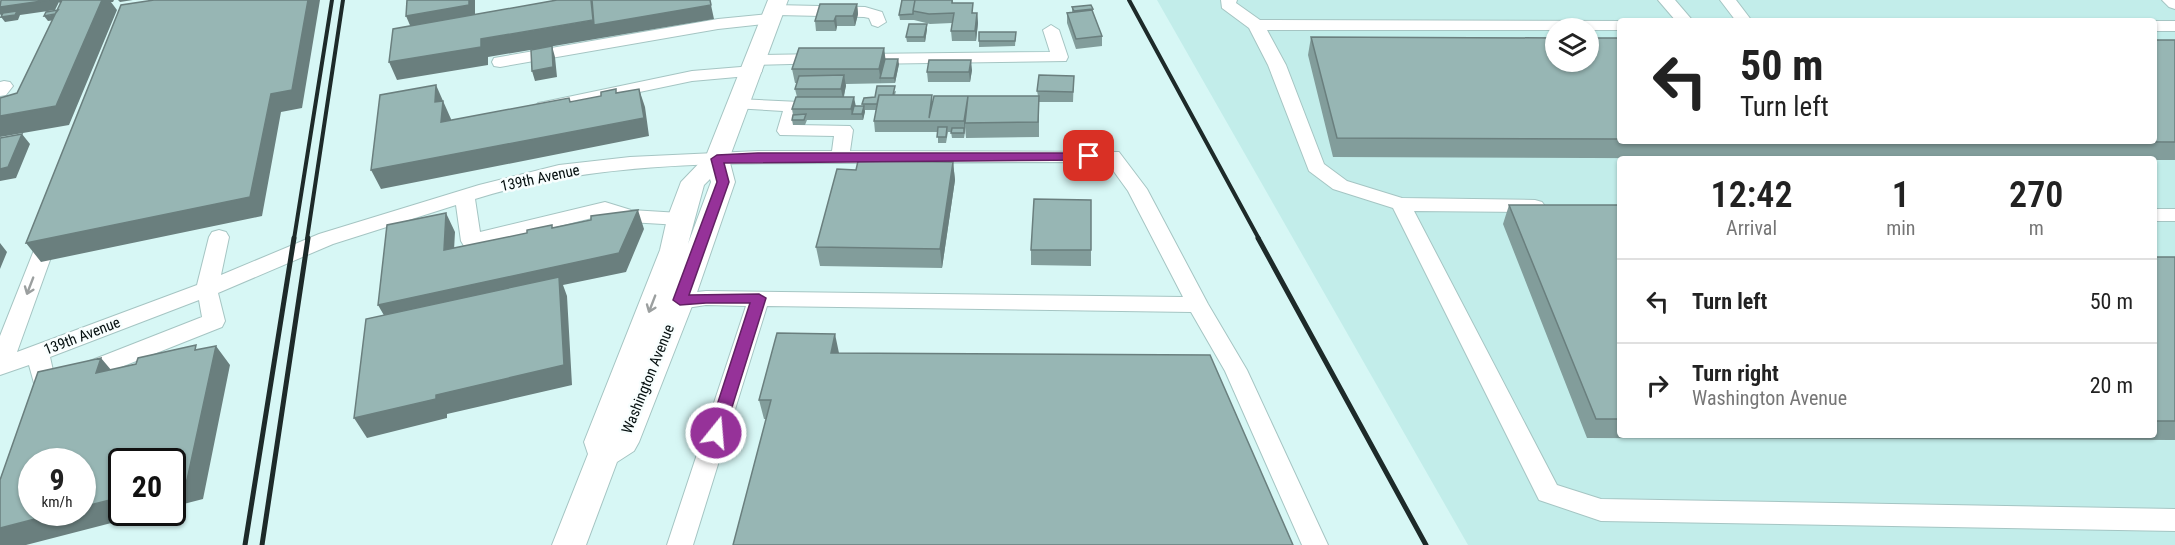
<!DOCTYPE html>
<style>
body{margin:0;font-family:"Roboto Condensed",sans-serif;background:#f2f2f2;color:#222;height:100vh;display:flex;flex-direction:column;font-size:22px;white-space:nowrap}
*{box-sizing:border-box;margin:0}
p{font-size:20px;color:#767676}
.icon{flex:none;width:33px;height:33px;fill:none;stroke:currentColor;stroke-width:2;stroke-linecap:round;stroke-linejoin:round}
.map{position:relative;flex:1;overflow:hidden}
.details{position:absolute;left:1617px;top:156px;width:540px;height:282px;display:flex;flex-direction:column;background:#fff;border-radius:6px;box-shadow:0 2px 4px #0004}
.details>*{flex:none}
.guide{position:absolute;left:1617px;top:18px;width:540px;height:126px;border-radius:6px;box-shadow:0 2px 4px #0004;background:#fff;color:#222;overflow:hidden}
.controls{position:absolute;left:1545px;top:18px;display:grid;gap:12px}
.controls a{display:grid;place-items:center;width:54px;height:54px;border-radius:50%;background:#fff;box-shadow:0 2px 4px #0004;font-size:30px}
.speed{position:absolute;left:18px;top:448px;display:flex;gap:12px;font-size:30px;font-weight:700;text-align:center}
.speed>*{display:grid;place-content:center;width:78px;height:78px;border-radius:50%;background:#fff;box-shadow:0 2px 4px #0004;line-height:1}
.speed small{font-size:15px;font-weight:400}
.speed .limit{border:3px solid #111;border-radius:9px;background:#fff;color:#111}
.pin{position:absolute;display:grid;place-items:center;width:51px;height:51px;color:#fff;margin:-26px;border-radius:12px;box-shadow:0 3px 9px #0006}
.me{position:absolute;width:66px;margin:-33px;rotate:17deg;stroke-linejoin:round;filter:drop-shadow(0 0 4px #0008)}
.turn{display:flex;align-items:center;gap:21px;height:126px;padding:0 24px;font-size:27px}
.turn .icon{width:78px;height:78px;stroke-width:2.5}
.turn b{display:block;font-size:42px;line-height:51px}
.eta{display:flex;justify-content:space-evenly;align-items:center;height:102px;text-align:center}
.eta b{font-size:36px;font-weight:600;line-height:42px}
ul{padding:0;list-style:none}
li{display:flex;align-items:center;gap:18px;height:84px;padding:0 24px;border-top:2px solid #e0e0e0}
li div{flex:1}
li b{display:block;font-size:22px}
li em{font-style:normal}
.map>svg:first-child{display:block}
</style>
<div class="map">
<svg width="2175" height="545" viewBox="0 0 2175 545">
<rect width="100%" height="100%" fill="#d7f7f5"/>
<path fill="#c2edea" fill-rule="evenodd" d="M1157,0h1018v545h-707zM1620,21h534v120h-534zM1556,28h32v34h-32zM1620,159h534v276h-534z"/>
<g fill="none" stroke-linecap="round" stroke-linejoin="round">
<defs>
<path id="minor" d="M1221,0h16l-1,3 24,17 364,1h-4v9h-353l19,35 38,99 23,17 55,17 133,2 7,2 3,4 -3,4 -7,2 -121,-1 143,274 44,14 574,10v22l-574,-10 -62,-21 -146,-292 -60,-19 -24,-18 -41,-106 -19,-37 -27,-20z
M1658,0h17l18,21h-17z
M1720,0h16l16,21h-16z
M2162,0h13v9l-6,-2z
M774,5l91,2 17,5 4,10 -8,5 -6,-2 -3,-7 -5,-1 -86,-2 2,3 -2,3 -6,2 -54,6 -218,38 -6,-1 -2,-4 2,-4 6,-1 218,-38 51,-5 -3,-4z
M2154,21h21v10h-21z
M1051,25l8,5 9,27 -2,4 -204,3 -6,-1 -2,-4 2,-4 6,-1 188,-2 -7,-22z
M822,54l6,1 2,4 -2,4 -71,2 -6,-1 -2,-4 2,-4 6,-1z
M753,66l6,1 3,4 -3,4 -67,6 -148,31 -6,-1 -3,-4 3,-4 6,-1 148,-31z
M4,81l6,1 3,4 -7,9 -6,1v-14z
M739,99l61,3 3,4 -6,19 53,1 3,4 -3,21 269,1 28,37 61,115 39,66 81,175h-26l-77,-174 -34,-59 -424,-6 -74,239h-26l79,-239 -40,-1 -26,4 -8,-3 -8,-18 3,-5 8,-2 8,2 4,10 19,-2 477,6 -55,-106 -21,-29c-93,0 -185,0 -277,1 -119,0 -241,0 -355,36l5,33 125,-30 26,8 49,3 7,1 3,5 -3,5 -7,1 -51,-3 -25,-7 -133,33 -7,-2 -3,-5 -5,-36 -123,39 -115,49 7,28 -3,6 -169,67 -8,3 -8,-3 -8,-29 -29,10v-39l42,-106 7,-2 7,2 3,5 -42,117 180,-67 12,-48 3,-5 7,-2 7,2 3,5 -8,38 98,-41 160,-49 80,-20 71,-8 128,-6h74l2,-15 -54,-1 -3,-4 6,-20 -50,-3 -3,-4 3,-4zM199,300l3,17 -148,58 -4,-18z
M2154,209h21v12h-21z"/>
<path id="major" d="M768,0h20l-59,159 6,23 -41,119 -55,141 -5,9 -17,11 -31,83h-34l36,-91 -4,-12 76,-192 7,-31 14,-37 25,-26zM710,179l1,3 -23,62 16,-59z"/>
</defs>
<use href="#minor" stroke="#a5c5c3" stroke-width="2"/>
<use href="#major" stroke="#a5c5c3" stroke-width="2"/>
<use href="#minor" fill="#fff" fill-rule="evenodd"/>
<use href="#major" fill="#fff" fill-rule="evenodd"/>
<path stroke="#1d2a29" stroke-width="4" d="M1129,0l130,239
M294,239l38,-239
M307,239l36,-239"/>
<path stroke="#1d2a29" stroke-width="5" d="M1258,238l168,307
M245,545l49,-307
M262,545l46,-307"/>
</g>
<path fill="#829d9b" d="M901,0h52v3l21,10h3l1,10 -2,18h-24l-1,-10 1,-8 -22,1 -16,-4h-14l-1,-5 3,-12z
M857,4l1,10 -3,12h-18l-1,5h-20l-1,-10z
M1072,7l21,2v4l9,23v10l-26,3 -9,-26v-10l5,-1z
M927,24v5l-2,13h-18l-1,-5z
M1016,32l-1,14 -36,1v-6z
M1311,37l309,1v103h534l21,-101v120h-21v-1h-284l-537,-2 -25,-102z
M884,48l1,11 14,5 -4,19 -49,1 -2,13 12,9h7l-1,-2 13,-7 21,-6 -1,4h37v7l36,-5 70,-1 -1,-5 37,-15 -1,26h-34v35l-73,1 -1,-11 -1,11h-12l-1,-6h-3l-2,11h-8v-11h-63l-1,-11 2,-11h-11l-2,10h-56l-2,5h-12l-1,-5 1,-5 -1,-6 5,-12 -2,-8 2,-6h-2l-3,-14z
M972,70l-2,12h-42l-1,-10z
M953,162l2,18 -13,88 -122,-2 -4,-19 40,-77z
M1091,200v66l-60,-1v-15z
M1509,205h111v230h534v-178h21v183l-588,-2 -84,-214z
M835,334l-69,85h-2l-5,-19z"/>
<path fill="#6a7f7e" d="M49,0h65l-1,2h-2l6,8 -48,115 -69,12v-21l56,-10 8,-97 -5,-7 -4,8 -35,5 -2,5 -13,2 -4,-5h1l-2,-3v-11z
M118,0h15l-13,2z
M308,0h12l-18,108 -21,4 -19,104 -221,46 -15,-19 245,-149z
M469,0h6v19l-63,11 -6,-14z
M857,4l1,10 -3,12 -2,-10z
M711,5l3,14 -226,38v8l-91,15 -8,-18 92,-23 112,-19z
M66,13l4,5 -22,3 -4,-5z
M977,13l1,10 -2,18 -1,-10z
M836,16l1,10 -1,5 -2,-10z
M927,24v5l-2,13 -1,-5z
M552,46l3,11 2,20 -22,4 -3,-10z
M884,48l2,15 -6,15 1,6 -2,-15z
M898,59l1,5 -4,19 -1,-5z
M971,60l1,10 -2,12 -1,-10z
M844,75l2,11 -3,13 -2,-10z
M436,85l15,34 -1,21 -9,-18 -6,-20z
M639,89l6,18 4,29 -268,53 -10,-19z
M968,96l-3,27 -1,15v-17z
M854,97l2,10 -4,7 -1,-5z
M864,106l1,6 -2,8 -1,-6z
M22,134l8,10 -14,34 -16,3v-12z
M953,162l2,18 -13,88 -2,-19z
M638,210l6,19 -18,43 -63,13 4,11 5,89 -125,29v4l-80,20 -13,-20 82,-23 -47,-71 -11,-19z
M446,213l9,19 -2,37 -9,-19z
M0,243l7,9 -7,17z
M835,334l4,19h-8z
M216,346l14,19 -27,134 -31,8v-23z
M101,358l16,19 -21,-4z
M122,497v16h28l-124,32h-26v-17l58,-15h24v-6z"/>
<path fill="#97b6b4" stroke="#6a7f7e" stroke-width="1.5" d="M1,0h48l-49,7z
M62,0h40l-46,106 -56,10v-18l17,-5z
M154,0h154l-16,90 -21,4 -21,103 -224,46 95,-238z
M407,0h62v5l-63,11z
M557,0h34l2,20 -112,19v8l-92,15 4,-33z
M592,0h118l1,5 -117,20z
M902,0h13l-2,11v3l-14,1z
M915,0h37v3h21l-1,10h5l-2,18h-24l3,-18 -25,1 -16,-3z
M820,4h37l-4,12h-17l-2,5h-19z
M1091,5l2,4 -19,2 -2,-4z
M58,10l-3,4 -11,2 2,-4z
M1092,10l10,26 -26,3 -9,-26z
M17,11l-2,4 -14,2 2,-4z
M909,24h18l-3,13h-18z
M979,32h37l-1,9h-36z
M1311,37l245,1v24h32v-24h32v101l-283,-1z
M2154,40h21v102l-151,-1h130z
M552,46l1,21 -21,4 -1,-21z
M799,48h85l-5,21h-87z
M885,59h13l-4,19h-14z
M929,60h42l-2,12h-42z
M844,75l-3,14h-46l4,-13z
M1039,75l35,1 -1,16 -36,-1z
M436,85l-1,17 8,-1 -2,21 128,-24 1,4 31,-6v-4l15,-3v4l23,-4 5,29 -273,52 9,-75z
M877,86h18l-2,9h-14l-2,9h-15l2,-6 11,-1z
M879,95h53l-3,23 5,-22h34l-4,25h-90z
M968,96h71l-1,26 -73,1z
M796,97h58l-3,12h-59z
M854,106h10l-2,8h-10z
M806,114l-2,6h-12l1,-5z
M938,127h9l-1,10h-9z
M952,128h12v5h-13z
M22,134l-14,33 -8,2v-31z
M858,161l95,1 -13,87 -124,-2 21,-78 19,1z
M1034,199l57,1v50h-60z
M1509,205h111v214h-24z
M638,210l-19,43 -241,52 9,-80 59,-12 -2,37 83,-17v-3l25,-5v3l39,-8v-4z
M2154,257h21v164h-21z
M559,277l5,88 -128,30v4l-82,19 12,-99z
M777,333l58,1 -4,19 379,2 83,190h-560l38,-145h-12z
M196,345l-1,5 21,-4 -29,134 -15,4v-22h-50v35l-40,10v-45h-50v51h26l-58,15v-48l38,-108 63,-14 -5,15 40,-9 2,-6z"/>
<defs><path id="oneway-shaft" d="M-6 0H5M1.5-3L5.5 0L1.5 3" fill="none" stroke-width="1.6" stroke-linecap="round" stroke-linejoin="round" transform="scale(1.5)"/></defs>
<g stroke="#9b9f9f">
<use href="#oneway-shaft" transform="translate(30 286) rotate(111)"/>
<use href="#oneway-shaft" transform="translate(652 304) rotate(111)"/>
</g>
<path fill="#963299" stroke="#622063" stroke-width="1.5" d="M758,153h331l6,3 -6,4 -365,3 5,19 -40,113 70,-1 7,4 -42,135 -3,4h-11l-2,-4 42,-130h-44l-26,2 -7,-5 44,-118 -6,-23 6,-4z"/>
<g text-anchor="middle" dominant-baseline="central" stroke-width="5" stroke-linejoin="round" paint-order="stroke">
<g font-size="15" fill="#050f0f" stroke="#f8fefe">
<text transform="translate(540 178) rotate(-12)">139th Avenue</text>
<text transform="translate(82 336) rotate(-21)">139th Avenue</text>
<text transform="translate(648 379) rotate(-68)">Washington Avenue</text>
</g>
</g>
</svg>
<div class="controls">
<a><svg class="icon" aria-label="layers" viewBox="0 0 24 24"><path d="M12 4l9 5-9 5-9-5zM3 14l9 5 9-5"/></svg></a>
</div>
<div class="speed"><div>9<small>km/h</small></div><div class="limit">20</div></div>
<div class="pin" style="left:1089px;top:156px;background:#d93025"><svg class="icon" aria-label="arrive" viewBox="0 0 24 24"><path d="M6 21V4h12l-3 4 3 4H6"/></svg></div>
<svg class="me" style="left:716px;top:433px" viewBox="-20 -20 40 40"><circle r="17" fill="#963299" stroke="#fff" stroke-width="3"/><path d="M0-11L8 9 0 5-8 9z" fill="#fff"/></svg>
<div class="guide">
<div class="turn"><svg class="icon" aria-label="left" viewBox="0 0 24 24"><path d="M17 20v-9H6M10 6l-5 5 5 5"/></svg><div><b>50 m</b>Turn left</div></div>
</div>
<section class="details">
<div class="eta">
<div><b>12:42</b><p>Arrival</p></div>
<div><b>1</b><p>min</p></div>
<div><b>270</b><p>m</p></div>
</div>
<ul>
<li><svg class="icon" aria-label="left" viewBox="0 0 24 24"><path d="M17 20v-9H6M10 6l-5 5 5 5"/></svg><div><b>Turn left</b></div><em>50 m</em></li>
<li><svg class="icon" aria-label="right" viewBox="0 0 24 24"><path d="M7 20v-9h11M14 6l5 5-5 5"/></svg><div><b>Turn right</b><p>Washington Avenue</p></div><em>20 m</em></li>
</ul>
</section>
</div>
